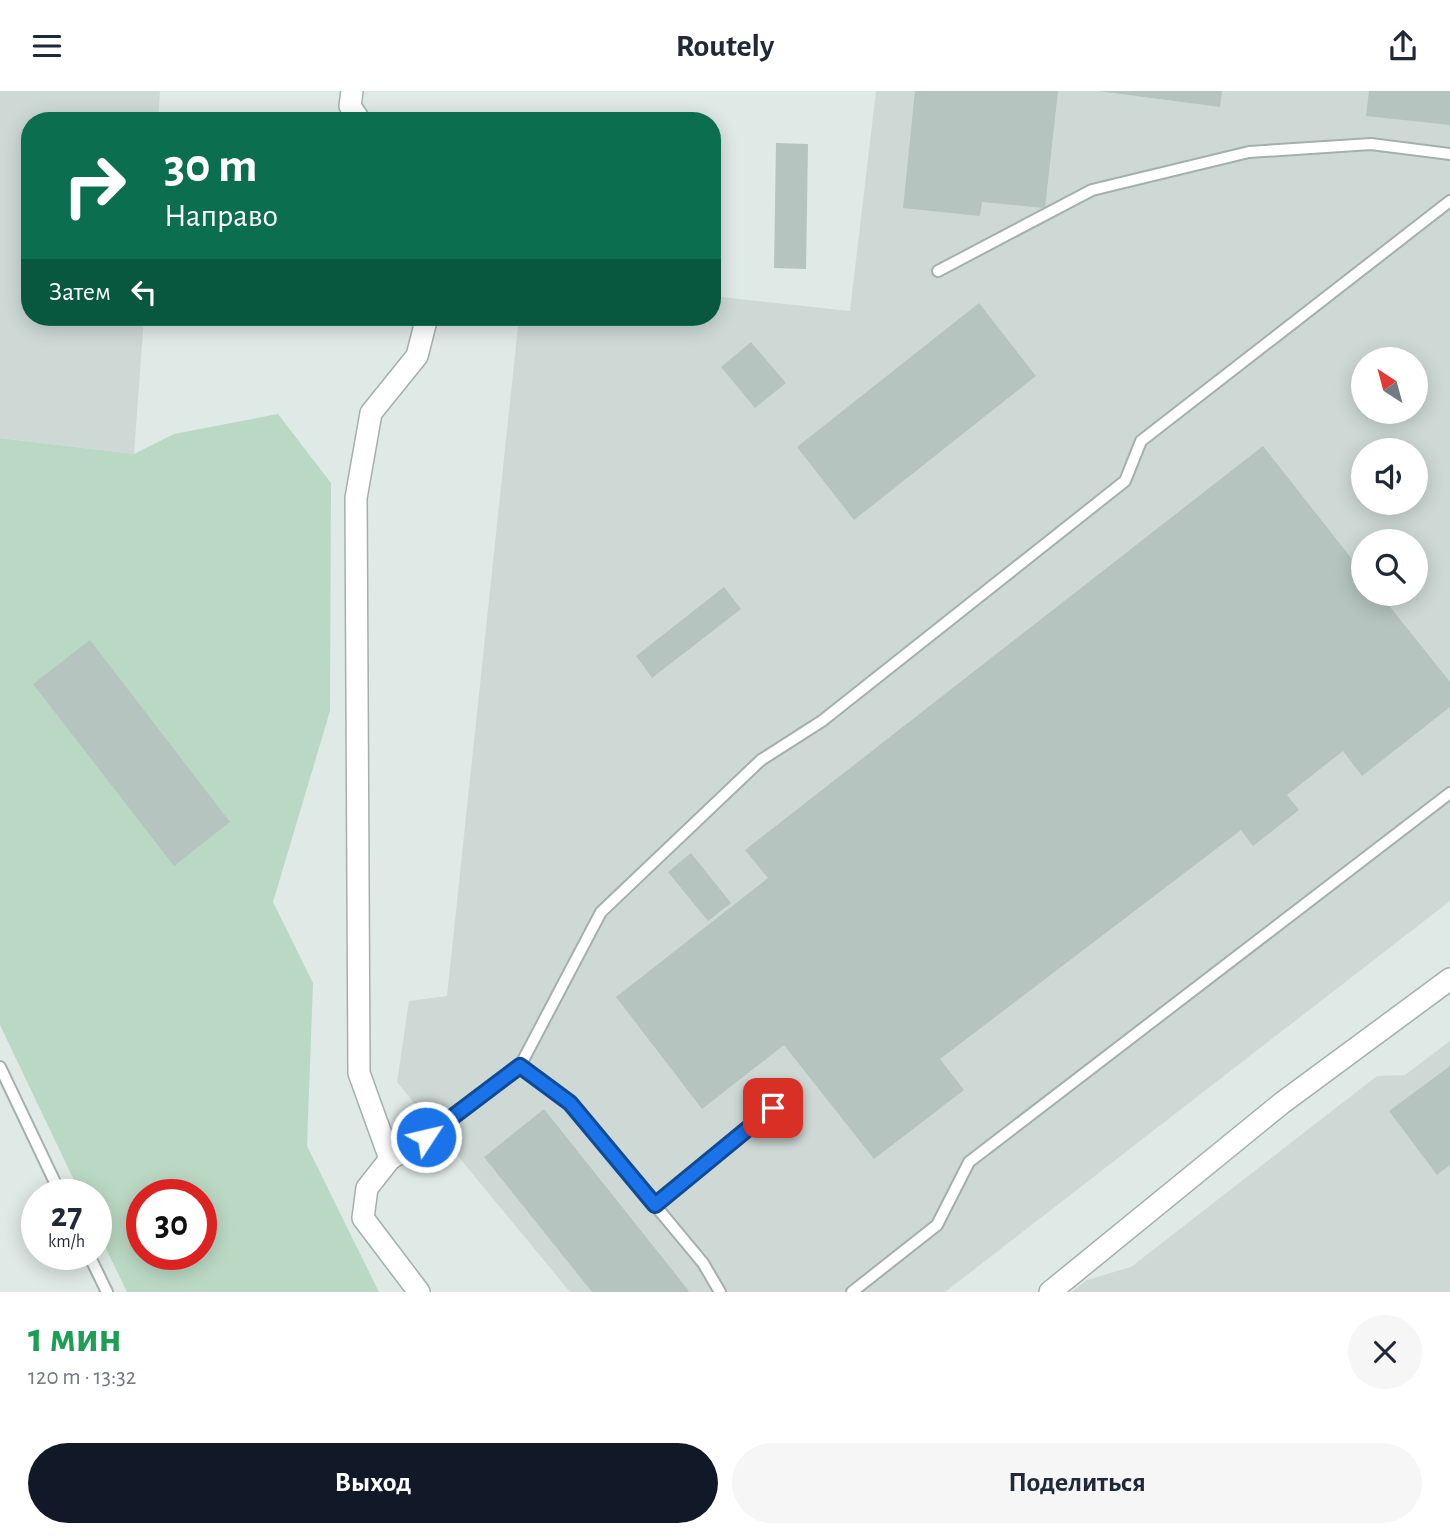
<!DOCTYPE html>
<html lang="ru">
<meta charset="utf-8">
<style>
body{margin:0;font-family:"Alegreya Sans",sans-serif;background:#f6f6f7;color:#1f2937;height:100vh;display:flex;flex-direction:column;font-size:26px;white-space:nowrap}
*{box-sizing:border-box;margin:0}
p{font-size:23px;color:#747a83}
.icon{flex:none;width:38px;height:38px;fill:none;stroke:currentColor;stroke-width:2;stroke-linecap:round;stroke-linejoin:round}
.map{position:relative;height:1201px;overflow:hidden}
.side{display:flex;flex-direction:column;background:#fff;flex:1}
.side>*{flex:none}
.banner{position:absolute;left:21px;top:21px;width:700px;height:214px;border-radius:28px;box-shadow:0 4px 18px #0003;background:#0b6e4f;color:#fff;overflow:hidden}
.needle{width:46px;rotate:324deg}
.controls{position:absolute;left:1351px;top:256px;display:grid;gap:14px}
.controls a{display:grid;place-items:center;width:77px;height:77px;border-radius:50%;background:#fff;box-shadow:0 4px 18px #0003;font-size:35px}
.speed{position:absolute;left:21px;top:1088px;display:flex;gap:14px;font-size:35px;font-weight:700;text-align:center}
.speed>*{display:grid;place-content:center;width:91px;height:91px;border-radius:50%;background:#fff;box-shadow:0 4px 18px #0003;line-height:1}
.speed small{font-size:18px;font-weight:400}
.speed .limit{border:10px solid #d22;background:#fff;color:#111}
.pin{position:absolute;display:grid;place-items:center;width:60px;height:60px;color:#fff;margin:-30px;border-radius:14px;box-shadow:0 4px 10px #0006}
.me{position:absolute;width:77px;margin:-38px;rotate:55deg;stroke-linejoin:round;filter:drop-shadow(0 0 5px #0008)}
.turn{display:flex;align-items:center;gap:24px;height:147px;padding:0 28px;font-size:32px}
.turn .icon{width:91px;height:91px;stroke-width:2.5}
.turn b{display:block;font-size:49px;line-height:60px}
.then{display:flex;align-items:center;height:66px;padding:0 28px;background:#0003;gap:14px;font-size:26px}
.round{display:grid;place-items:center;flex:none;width:74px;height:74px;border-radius:37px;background:#f6f6f7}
.overview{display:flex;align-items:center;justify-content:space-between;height:119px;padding:0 28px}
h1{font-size:42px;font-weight:700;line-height:52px;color:#1e9e55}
.cta{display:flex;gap:14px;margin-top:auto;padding:14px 28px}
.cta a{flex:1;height:80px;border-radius:42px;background:#111827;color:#fff;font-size:28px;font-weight:700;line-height:80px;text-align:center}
.cta a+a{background:#f6f6f7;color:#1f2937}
header{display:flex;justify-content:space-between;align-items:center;height:91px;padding:0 28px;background:#fff;font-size:32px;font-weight:700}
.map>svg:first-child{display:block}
</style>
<header><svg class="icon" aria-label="menu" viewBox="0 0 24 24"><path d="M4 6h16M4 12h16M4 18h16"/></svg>Routely<svg class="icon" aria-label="share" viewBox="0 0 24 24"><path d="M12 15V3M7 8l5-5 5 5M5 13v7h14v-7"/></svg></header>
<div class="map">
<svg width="1450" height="1201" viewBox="0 0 1450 1201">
<rect width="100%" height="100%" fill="#dfe9e6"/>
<path fill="#ced9d5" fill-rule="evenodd" d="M0,0h160l-2,30h-128v196h114l-10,137 -134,-16z
M876,0h574v810l-505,391h-375l-173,-210 12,-81 38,-5 72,-679h193v-21l138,15zM1363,268h53v52h-53zM1363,359h53v52h-53zM1363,450h53v52h-53z
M1450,950v251h-379l16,-12 44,-13 246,-191 28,-1z"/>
<path fill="#bad9c4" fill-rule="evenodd" d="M278,323l53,69 -1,228 -57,191 40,81 -6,163 72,146h-252l-31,-64v-33h-15l-81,-170v-587l134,16 40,-20zM142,1104h59v60h-59z"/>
<path fill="#b5c4bf" d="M915,0h143l-13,117 -63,-6 -2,14 -77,-8z
M1098,0h124l-2,16z
M1369,0h81v34l-84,-9z
M776,52l32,1 -2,125 -32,-1z
M979,212l57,73 -182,144 -57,-73z
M751,251l35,41 -31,25 -34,-41z
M1263,355l100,127v20h16l71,89v25l-88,69 -19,-25 -56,44 12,15 -46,36 -12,-16 -301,229 24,31 -90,69 -90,-114 -82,64 -86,-112 152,-119 -23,-28z
M724,496l17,22 -89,69 -16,-22z
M90,549l140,182 -56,44 -141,-182z
M691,762l40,50 -23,18 -40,-49z
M1450,975v99l-13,10 -48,-64z
M544,1018l145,182 -2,1h-95l-108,-135z"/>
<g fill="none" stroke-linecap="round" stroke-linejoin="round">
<defs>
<path id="service" d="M938,180l154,-81 157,-38 122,-8 79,10
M520,975l50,37 133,160 17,29
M0,976l61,128
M444,1034l76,-59 81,-154 160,-152 61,-39 303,-240 16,-40 309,-240
M655,1114l138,-113
M89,1164l18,37
M852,1201l85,-67 32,-63 481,-369"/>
<path id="minor" d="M352,0l-2,15 10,15
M390,1068l-31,-86 -3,-575 15,-85 46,-57 10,-39
M419,1201l-56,-74 4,-30 23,-29 54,-34
M1050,1201l232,-189 168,-124"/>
</defs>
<use href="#service" stroke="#a3b0ad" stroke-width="14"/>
<use href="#minor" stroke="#a3b0ad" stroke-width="24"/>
<use href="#service" stroke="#fff" stroke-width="10"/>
<use href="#minor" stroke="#fff" stroke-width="21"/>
</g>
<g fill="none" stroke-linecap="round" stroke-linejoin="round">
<defs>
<path id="route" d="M426,1046l94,-71 50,37 85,102 118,-97"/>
</defs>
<use href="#route" stroke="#114b97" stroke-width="18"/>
<use href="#route" stroke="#1a73e8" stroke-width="12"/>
</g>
</svg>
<div class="controls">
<a><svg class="needle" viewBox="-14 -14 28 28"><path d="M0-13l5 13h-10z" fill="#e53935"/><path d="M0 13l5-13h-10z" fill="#747a83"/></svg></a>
<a><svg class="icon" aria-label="sound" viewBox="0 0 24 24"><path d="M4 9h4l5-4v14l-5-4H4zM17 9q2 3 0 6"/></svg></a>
<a><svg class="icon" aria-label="search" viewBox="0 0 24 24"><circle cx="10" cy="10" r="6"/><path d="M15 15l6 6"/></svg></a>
</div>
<div class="speed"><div>27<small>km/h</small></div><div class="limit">30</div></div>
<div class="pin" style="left:773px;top:1017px;background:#d93025"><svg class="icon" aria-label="arrive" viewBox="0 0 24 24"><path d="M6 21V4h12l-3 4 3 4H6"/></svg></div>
<svg class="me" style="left:426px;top:1046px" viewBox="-20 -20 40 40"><circle r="17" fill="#1a73e8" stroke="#fff" stroke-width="3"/><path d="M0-11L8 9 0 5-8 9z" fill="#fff"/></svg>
<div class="banner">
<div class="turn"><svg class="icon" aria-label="right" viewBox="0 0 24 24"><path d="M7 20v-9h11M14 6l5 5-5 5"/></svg><div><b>30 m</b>Направо</div></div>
<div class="then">Затем<svg class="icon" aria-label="left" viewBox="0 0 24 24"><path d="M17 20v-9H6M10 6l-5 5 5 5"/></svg></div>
</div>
</div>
<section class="side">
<div class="overview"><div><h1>1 мин</h1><p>120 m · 13:32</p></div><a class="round"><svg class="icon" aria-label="close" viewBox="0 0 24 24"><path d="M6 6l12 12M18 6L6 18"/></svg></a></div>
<div class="cta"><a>Выход</a><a>Поделиться</a></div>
</section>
